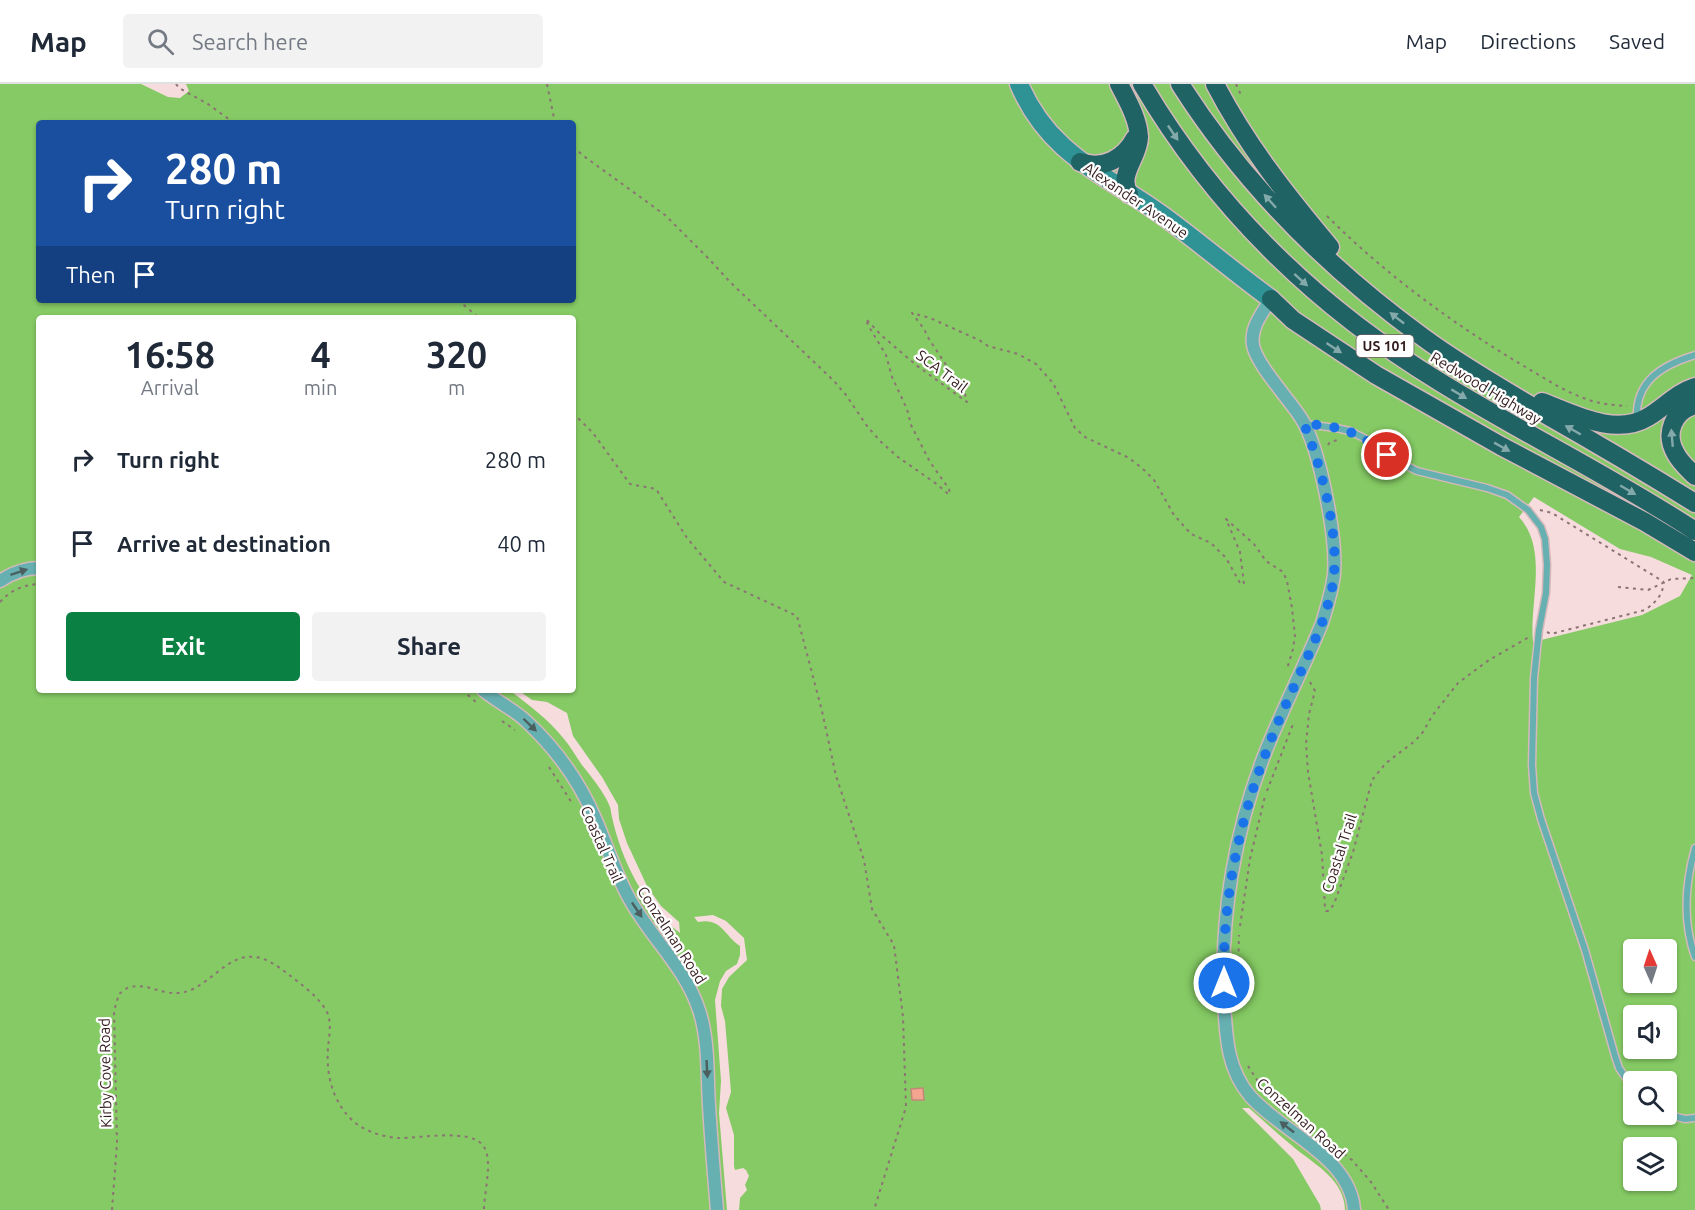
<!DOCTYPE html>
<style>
body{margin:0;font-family:Ubuntu,sans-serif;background:#f2f2f3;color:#1f2937;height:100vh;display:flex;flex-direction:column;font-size:22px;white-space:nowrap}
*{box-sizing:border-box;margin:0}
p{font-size:20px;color:#747a83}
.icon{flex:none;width:33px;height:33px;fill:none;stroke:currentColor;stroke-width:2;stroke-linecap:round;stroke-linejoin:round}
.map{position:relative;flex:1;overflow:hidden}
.side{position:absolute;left:36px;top:231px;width:540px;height:378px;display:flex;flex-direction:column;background:#fff;border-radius:6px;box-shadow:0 2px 4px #0004}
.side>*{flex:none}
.hud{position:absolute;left:36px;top:36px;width:540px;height:183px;border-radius:6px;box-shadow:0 2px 4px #0004;background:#1a4fa0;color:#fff;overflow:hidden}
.needle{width:39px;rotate:357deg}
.fabs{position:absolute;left:1623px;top:855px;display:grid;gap:12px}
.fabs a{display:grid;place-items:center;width:54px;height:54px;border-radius:6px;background:#fff;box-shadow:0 2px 4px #0004;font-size:30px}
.pin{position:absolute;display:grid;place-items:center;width:51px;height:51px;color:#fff;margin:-26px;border:3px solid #fff;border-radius:50%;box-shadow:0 2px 6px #0007}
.me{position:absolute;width:66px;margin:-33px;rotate:0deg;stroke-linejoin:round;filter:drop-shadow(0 0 4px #0008)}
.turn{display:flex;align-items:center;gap:21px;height:126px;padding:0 30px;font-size:27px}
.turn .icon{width:78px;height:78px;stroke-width:2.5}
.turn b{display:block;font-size:42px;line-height:51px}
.then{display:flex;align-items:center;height:57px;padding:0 30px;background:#0003;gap:12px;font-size:22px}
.eta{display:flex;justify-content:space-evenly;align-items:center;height:102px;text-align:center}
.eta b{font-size:36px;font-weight:700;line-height:42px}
.action{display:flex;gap:12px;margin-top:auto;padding:12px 30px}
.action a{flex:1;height:69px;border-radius:6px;background:#0b8043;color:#fff;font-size:24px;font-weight:700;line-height:69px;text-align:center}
.action a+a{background:#f2f2f3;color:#1f2937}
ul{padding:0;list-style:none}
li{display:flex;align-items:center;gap:18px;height:84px;padding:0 30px}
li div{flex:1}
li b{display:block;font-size:22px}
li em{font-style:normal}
header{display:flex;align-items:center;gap:36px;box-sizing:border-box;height:84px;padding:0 30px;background:#fff;border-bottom:2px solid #e0e1e3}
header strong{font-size:28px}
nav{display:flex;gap:33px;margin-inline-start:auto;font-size:21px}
.search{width:420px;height:54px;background:#f2f2f3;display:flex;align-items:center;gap:15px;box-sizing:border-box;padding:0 21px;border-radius:6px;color:#747a83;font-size:22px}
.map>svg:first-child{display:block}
</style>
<header>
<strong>Map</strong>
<div class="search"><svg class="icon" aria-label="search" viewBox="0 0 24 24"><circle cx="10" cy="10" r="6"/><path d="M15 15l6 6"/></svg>Search here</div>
<nav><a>Map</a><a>Directions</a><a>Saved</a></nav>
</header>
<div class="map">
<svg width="1695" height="1126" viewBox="0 0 1695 1126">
<rect width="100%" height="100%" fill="#f7dcdd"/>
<path fill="#85ca64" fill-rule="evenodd" d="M0,0h141l27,13 12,1 9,-7 -3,-7h1509v1126h-350c-1,-30 -28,-44 -49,-61 -16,-13 -31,-27 -47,-41h-7l51,51 27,46 1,5h-582l1,-12 7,-8 -2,-5 4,-9 -3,-6 -3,-2 -8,2 -1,-4v-31l-8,-27 5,-16 -6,-71 -4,-15 1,-17 7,-12 18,-17 -3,-22 -18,-17 -13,-6 -19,2 4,5c23,-5 26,13 42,24v9l-3,9 -11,7 -6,10 -5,19 6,81 -2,32 8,97h-727zM39,39h534v177h-534zM39,234h534v372h-55l14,10 15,2 20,11 6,23 29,41 16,28 1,14 8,24 20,43 14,20 18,16 1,11c-36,-26 -59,-74 -68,-116 -1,-3 -1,-7 -2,-10 -4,-12 -19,-31 -28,-42 -6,-8 -11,-18 -18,-26 -15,-19 -36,-35 -55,-49h-470zM1534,413l86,52 31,8 41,18 -12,21 -38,19 -109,27c-4,-40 16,-92 -14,-125zM1634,866h32v32h-32zM1634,932h32v32h-32zM1634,998h32v32h-32zM1634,1064h32v32h-32z"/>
<path fill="#f4a58f" stroke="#c28878" stroke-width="1.5" d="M923,1004l1,12h-12l-1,-11z"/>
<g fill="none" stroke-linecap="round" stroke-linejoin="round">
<defs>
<path id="service" d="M1637,335c-2,-38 25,-54 58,-64
M1305,340l31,4 14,3 14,7 37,25 16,8 70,17 20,7 21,15 13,17 4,12 2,26 -1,28 -7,37 -5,48 -2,87 2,28 7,26 44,131 30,106 4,12 15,22
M1695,764c-10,36 -13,72 0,109
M1666,1030l19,5 10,-1"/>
<path id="minor" d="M1271,215c-9,14 -21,29 -18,46 3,19 36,54 48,73 19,30 36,120 33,156 -2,17 -7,33 -12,49 -17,42 -38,83 -55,125 -32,80 -47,168 -43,254 2,34 3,67 26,94 31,36 101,61 104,114
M0,497c12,-8 25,-13 39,-13
M483,606c14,12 31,19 44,32 29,27 53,61 68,96 12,27 20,55 34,80 21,39 56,69 70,112 10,30 8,64 10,95 2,35 5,70 8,105"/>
<path id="secondary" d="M1019,0c30,71 85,89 143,131 37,27 72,57 109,84"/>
<path id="motorway" d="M1119,0c8,16 19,34 20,53 0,20 -22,37 -10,57
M1142,0c73,124 175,223 298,298 84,52 173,95 255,149
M1180,0c63,99 149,185 244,254 38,28 79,51 119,75 51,29 102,59 152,90
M1215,0c31,60 72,112 115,163
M1080,78c23,8 44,-3 55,-24
M1271,215l22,21 83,55 125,71 144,76 50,30
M1542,318c32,12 73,35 106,15 17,-10 28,-24 47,-30
M1695,321c-22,6 -31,29 -19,49 4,8 12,15 19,22"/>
</defs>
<use href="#service" stroke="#d4b9bb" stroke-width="9"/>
<use href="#minor" stroke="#d4b9bb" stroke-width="15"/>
<use href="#secondary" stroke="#d4b9bb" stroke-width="21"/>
<use href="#motorway" stroke="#d4b9bb" stroke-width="21"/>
<path stroke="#8c7374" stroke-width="2" stroke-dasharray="3 4.5" stroke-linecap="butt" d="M176,0l3,4 29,16 26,19
M547,0l8,39
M1236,0l5,11
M573,63l12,10 80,58 44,44 21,23 104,99 12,14 21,31 14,16 17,15 40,28 9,8 3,1 -1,-5 -19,-27 -19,-37 -4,-16 -15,-32 -6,-22 -18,-30 -2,-6 15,16 35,30 51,37 -2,-8 -36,-55 -5,-10 -12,-16 18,5 49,22 9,6 30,8 18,10 17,19 22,45 10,9 44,21 13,10 12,12 20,35 17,19 20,9 15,15 14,25 4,1 -4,-32 -14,-33 28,25 12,17 17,11 4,9 5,27 3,28 -2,13 -6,20
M1327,132c58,58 125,107 195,149 21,12 41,26 64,34 13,5 27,6 41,7
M458,216l21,18
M573,329l20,20 37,51 26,5 31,49 37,44 73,34 25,95 14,65 28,84 8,49 22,36 9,72 3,90 -32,103
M1328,361l2,-3 8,-2
M1540,426l12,3 112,69
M1618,503l30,3 23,-11 24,-1
M0,518c11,-12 23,-17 39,-18
M1547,548l4,2 94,-24c12,-9 17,-14 19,-28
M1310,598l5,9 -6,23 -3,30 2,28 14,83 3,53 1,3h3l5,-7 19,-52 19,-72 14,-17 29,-22 8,-9 9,-16 26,-33 31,-23 40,-23
M462,606l14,12
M502,637l13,9
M549,683l23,36
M1267,707l26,-67
M1240,842l10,-67 15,-63
M1238,890l1,-39
M1248,982l13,20
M1332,1061l20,15 19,22 18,28
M112,1126l5,-67 -3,-132 5,-17c3,-2 7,-6 11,-7 21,-5 37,14 63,2 17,-8 36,-31 54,-32 16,-2 29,8 41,17 13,10 31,23 39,38 5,11 2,25 1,36 -2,26 4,52 23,71 12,12 29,17 46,19 21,1 75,-11 87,9 9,14 0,46 0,63"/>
<use href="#service" stroke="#67b0b1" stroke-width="6"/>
<use href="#minor" stroke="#67b0b1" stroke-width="12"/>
<use href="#secondary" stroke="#2f9294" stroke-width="18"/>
<use href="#motorway" stroke="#206364" stroke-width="18"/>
</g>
<defs><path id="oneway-solid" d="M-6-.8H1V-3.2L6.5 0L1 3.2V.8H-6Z" transform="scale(1.5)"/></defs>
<g fill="#84a9aa">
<use href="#oneway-solid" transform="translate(1173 49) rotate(56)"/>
<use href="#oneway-solid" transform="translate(1270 117) rotate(-132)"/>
<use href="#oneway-solid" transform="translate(1301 196) rotate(42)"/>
<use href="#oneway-solid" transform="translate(1397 234) rotate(-142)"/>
<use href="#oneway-solid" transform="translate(1334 264) rotate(33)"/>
<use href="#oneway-solid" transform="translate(1459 310) rotate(31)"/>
<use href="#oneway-solid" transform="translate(1573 346) rotate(-150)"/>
<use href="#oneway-solid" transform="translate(1672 354) rotate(-95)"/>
<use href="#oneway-solid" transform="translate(1502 363) rotate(29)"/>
<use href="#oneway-solid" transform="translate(1628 406) rotate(30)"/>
</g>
<g fill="#4b5f60">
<use href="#oneway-solid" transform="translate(19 488) rotate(-18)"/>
<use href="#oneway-solid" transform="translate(530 641) rotate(44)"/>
<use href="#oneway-solid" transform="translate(637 826) rotate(56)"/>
<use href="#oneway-solid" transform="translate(707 985) rotate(87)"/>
<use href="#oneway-solid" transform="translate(1287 1043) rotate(-142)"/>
</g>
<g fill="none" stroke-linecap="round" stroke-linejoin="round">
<path stroke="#1a73e8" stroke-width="10" stroke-dasharray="0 18" d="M1224,899c-2,-79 14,-159 43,-233 16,-43 38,-84 55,-127 5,-16 11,-32 12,-49 4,-44 -13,-109 -30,-150 39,2 53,8 83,31"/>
</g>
<g text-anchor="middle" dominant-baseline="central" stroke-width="4.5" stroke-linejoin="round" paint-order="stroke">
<rect fill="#fff" stroke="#716062" stroke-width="1.5" x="1356.5" y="251" width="57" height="22" rx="4.5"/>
<g font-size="14" font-weight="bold" fill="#341c1e">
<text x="1385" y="262">US 101</text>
</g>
<g font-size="15" fill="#341c1e" stroke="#fff">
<text transform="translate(1136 116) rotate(34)">Alexander Avenue</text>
<text transform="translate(942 287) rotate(37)">SCA Trail</text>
<text transform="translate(1486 304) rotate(31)">Redwood Highway</text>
<text transform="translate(602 760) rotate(66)">Coastal Trail</text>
<text transform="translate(1339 769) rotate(-72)">Coastal Trail</text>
<text transform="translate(672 851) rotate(57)">Conzelman Road</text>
<text transform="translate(105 989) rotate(-91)">Kirby Cove Road</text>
<text transform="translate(1301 1034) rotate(42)">Conzelman Road</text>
</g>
</g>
</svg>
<div class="fabs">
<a><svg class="needle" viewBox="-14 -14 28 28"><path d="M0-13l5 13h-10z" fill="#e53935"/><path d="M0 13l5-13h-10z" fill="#747a83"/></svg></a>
<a><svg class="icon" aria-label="sound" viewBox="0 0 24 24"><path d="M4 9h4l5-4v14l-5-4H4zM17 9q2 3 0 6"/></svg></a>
<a><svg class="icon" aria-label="search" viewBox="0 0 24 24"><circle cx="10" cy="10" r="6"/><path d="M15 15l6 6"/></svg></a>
<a><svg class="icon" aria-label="layers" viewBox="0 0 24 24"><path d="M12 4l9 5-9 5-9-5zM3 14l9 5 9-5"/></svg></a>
</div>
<div class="pin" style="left:1387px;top:371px;background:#d93025"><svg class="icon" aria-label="arrive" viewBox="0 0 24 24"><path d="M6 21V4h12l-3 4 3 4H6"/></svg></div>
<svg class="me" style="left:1224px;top:899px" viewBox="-20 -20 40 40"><circle r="17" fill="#1a73e8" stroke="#fff" stroke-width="3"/><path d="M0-11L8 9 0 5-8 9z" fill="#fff"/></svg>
<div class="hud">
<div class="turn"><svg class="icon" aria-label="right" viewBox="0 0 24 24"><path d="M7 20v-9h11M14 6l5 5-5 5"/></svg><div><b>280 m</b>Turn right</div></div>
<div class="then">Then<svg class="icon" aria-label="arrive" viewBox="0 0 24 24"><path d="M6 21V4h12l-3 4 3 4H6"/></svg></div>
</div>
<section class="side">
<div class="eta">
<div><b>16:58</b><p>Arrival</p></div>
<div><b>4</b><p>min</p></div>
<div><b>320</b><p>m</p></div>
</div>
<ul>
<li><svg class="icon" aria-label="right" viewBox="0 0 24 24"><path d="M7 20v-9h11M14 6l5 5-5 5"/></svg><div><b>Turn right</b></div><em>280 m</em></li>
<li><svg class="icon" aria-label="arrive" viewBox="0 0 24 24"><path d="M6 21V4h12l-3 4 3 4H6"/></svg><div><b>Arrive at destination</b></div><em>40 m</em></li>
</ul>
<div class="action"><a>Exit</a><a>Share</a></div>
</section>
</div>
